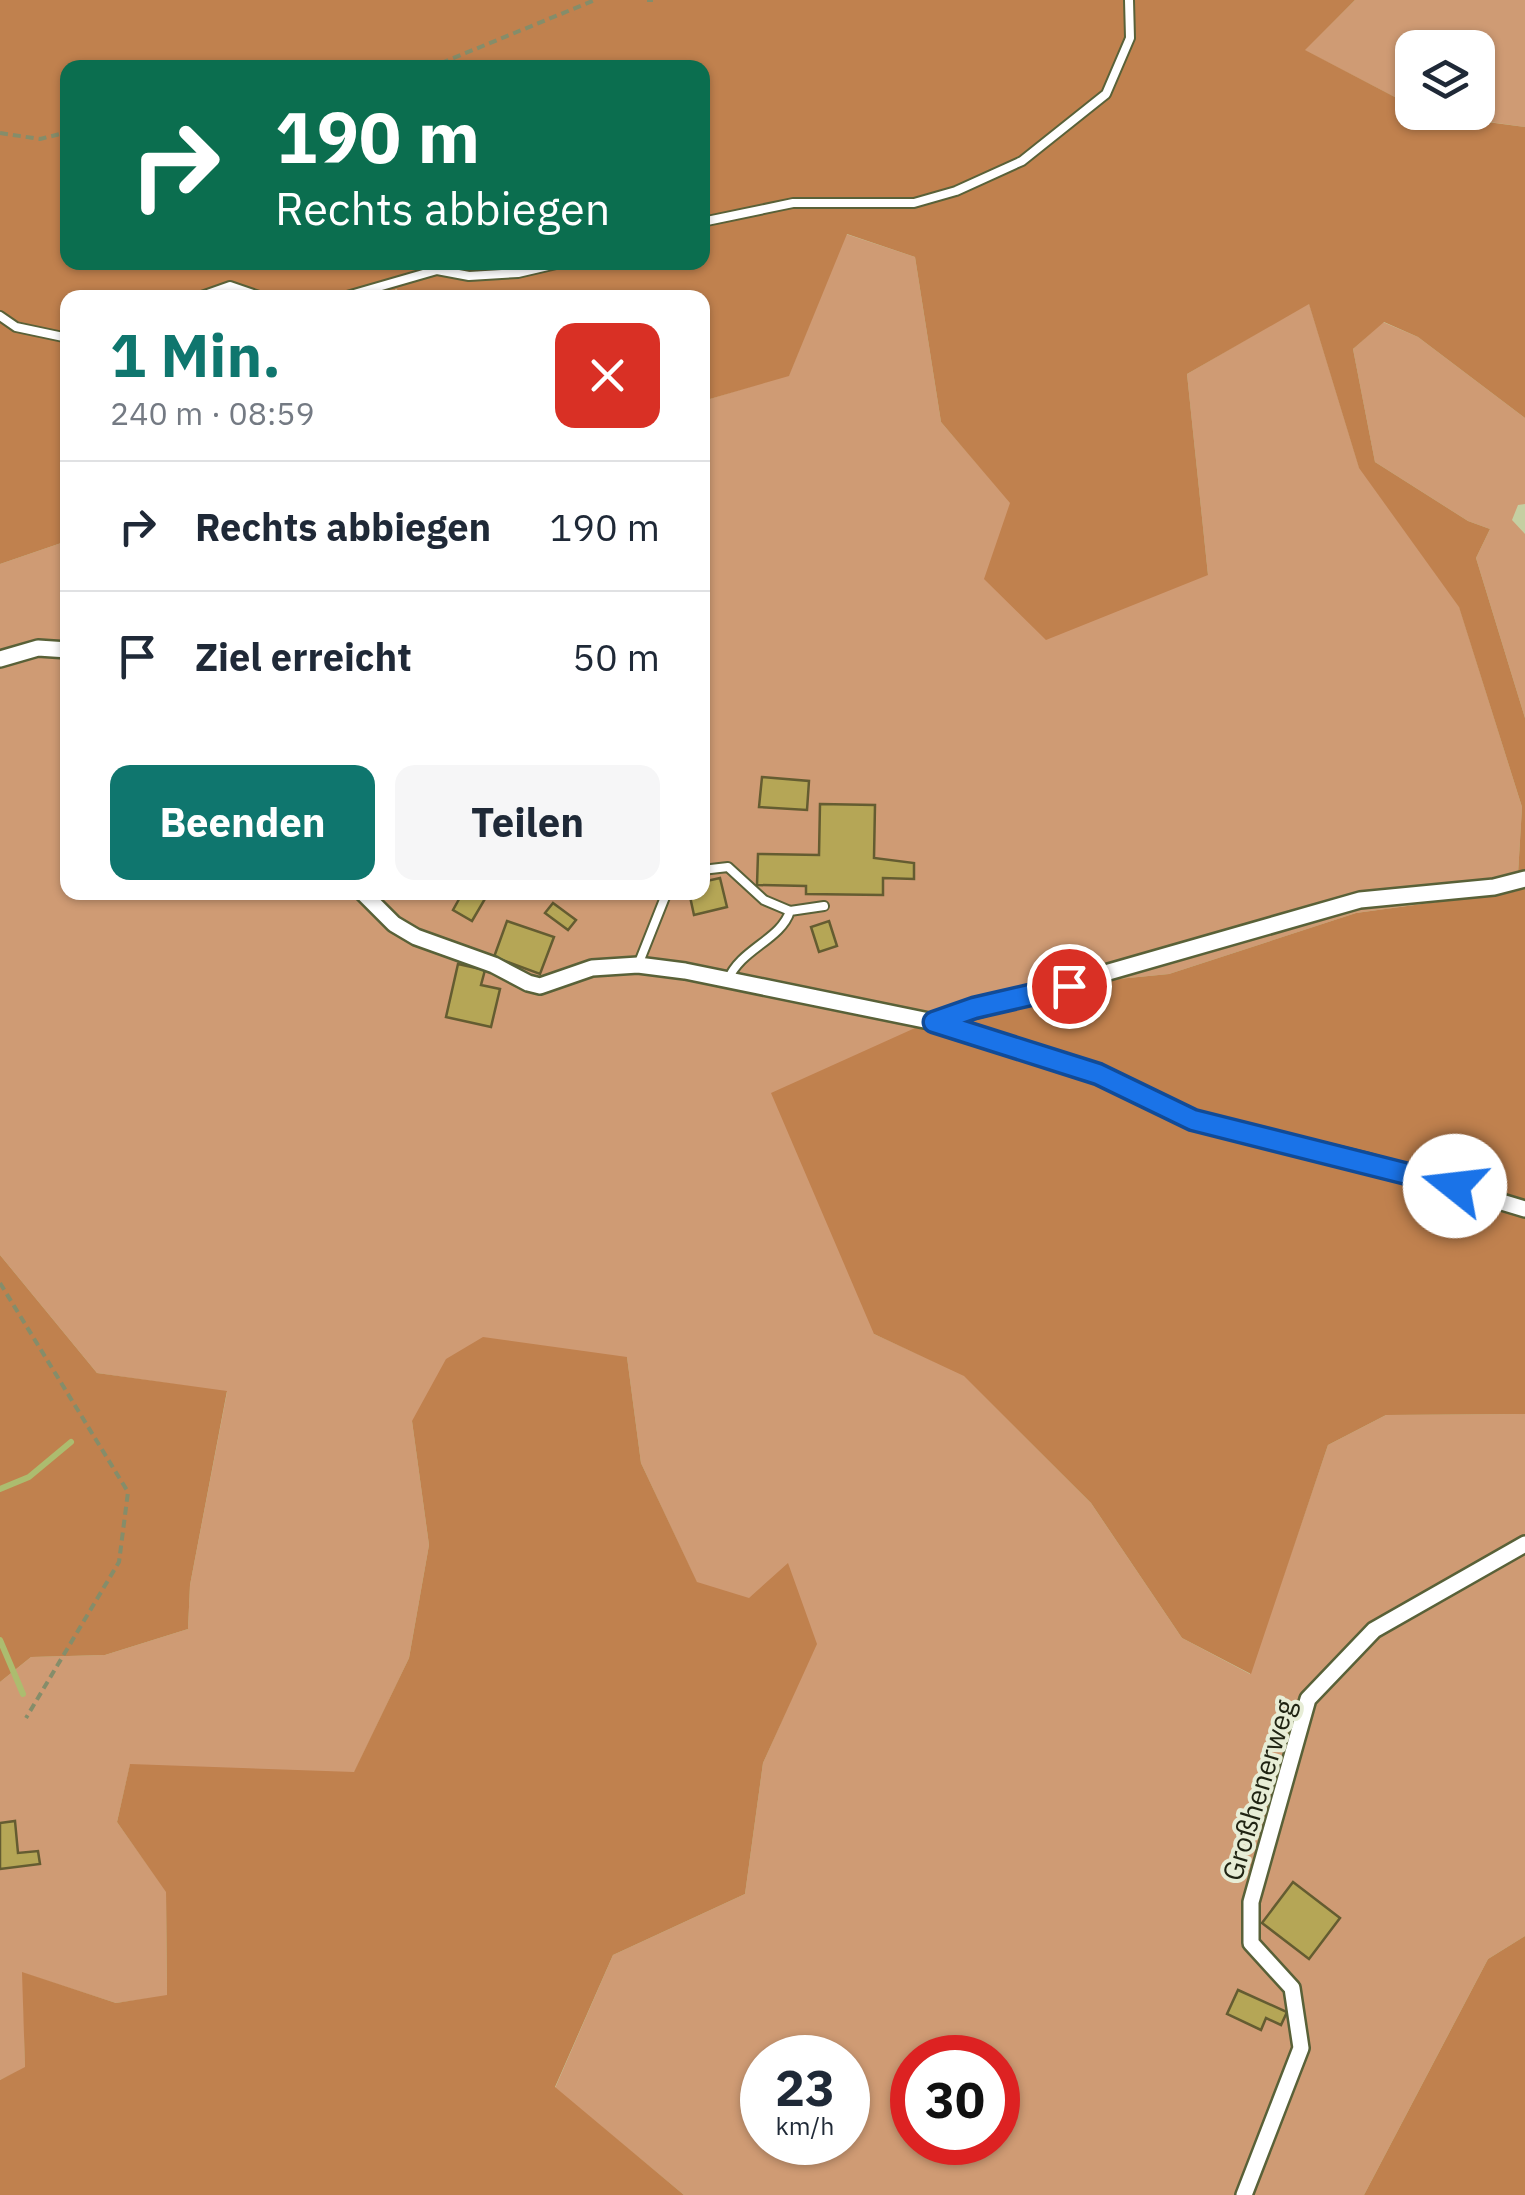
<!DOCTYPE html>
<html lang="de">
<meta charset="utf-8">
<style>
body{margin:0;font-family:"IBM Plex Sans",sans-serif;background:#f6f6f7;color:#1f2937;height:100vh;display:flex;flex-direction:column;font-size:38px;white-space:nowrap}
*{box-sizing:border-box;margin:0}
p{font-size:32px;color:#747a83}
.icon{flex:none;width:55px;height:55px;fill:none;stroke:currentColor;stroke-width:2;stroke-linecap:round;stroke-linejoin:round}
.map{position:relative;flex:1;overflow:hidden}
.side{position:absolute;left:60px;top:290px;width:650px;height:610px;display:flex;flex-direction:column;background:#fff;border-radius:20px;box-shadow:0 2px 8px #0004}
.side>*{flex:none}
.banner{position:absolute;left:60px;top:60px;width:650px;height:210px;border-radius:20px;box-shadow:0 2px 8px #0004;background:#0b6e4f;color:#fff;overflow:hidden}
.fabs{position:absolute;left:1395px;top:30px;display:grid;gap:20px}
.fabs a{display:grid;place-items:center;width:100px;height:100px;border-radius:20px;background:#fff;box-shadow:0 2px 8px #0004;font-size:50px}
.speed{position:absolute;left:740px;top:2035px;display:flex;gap:20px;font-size:50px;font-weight:700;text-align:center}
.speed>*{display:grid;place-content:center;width:130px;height:130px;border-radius:50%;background:#fff;box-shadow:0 2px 8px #0004;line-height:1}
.speed small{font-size:25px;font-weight:400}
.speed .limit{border:15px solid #d22;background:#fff;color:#111}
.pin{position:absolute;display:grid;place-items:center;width:85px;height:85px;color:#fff;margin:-42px;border:5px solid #fff;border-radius:50%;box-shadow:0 2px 10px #0007}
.me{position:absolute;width:110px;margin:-55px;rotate:286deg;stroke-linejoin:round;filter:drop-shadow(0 0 8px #0008)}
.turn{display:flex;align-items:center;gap:35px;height:210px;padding:0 50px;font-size:45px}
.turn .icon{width:130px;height:130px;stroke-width:2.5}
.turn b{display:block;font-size:70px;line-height:85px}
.round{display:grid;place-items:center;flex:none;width:105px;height:105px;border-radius:20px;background:#f6f6f7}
.summary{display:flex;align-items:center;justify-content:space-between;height:170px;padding:0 50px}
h1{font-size:60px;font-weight:700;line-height:75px;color:#0f766e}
.action{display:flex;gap:20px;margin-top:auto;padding:20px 50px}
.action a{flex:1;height:115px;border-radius:20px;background:#0f766e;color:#fff;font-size:40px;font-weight:700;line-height:115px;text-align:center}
.action a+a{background:#f6f6f7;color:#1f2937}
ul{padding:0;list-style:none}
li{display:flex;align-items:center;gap:30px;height:130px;padding:0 50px;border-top:2px solid #e0e1e3}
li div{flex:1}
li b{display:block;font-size:38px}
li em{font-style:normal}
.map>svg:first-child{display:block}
</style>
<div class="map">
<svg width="1525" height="2195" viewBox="0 0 1525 2195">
<rect width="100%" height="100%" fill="#c5cfa2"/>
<path fill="#cf9b74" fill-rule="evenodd" d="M1355,0h170v127l-101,-14 54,-1v-64h-66v58l-108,-56z
M846,234l69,23 26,165 70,81 197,72 -21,-201 122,-71 50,164 100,139 63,201 -5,84 -161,22 -187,61 -172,17 -123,343 90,41 127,128 91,135 68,36 78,-229 58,-30 139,-1v522l-37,23 -124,236h-680l-129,-107 58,-133 132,-61 18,-131 53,-119 -67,-45 -52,-16 -56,-120 -14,-106 -215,64 17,124 -20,113 -55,115 -224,-8 -13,57 49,69 1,105 -51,7 -93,-30 2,95 -25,12v-398l31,-25 74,-2 83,-26 2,-44 37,-193 -130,-19 -97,-118v-691l67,-23 1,351h634l1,-491 86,-26zM762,2058h86v84h-86zM912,2058h86v84h-86z
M1383,322l35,15 107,81v86l-7,1 -6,15 13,14v184l-49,-160 14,-29 -22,-8 -93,-59 -22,-113z"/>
<path fill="#c0814e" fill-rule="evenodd" d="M0,0h1355l-50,50 107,56v6l113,15v291l-107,-81 -34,-15 -31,27 22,113 93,59 22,8 -14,29 49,160v696l-139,1 -58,30 -77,229 -69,-36 -91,-135 -127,-127 -90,-42 -103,-241 226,-102 172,-17 187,-61 161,-22 5,-84 -63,-200 -100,-139 -50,-164 -122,70 21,201 -162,65 -62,-61 26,-76 -69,-81 -26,-165 -68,-23 -58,142 -86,25 -1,-103h-292l-14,-9 -10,9h-318l-1,243 -67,23zM68,68h634v194h-634z
M0,1255l97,118 130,18 -37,194 -2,44 -83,26 -74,2 -31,25z
M483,1337l144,20 14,106 56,119 52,16 39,-35 29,81 -54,119 -18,131 -132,61 -58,132 129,108h-684v-115l25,-13 -3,-95 94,31 51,-8 -1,-103 -49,-70 13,-58 224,8 55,-114 20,-113 -17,-124 34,-62z
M1525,1936v259h-161l124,-236z"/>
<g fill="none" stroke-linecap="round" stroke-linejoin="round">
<path stroke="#acbc6f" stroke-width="6" d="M0,1489l29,-12 42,-35
M0,1640l23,54"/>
</g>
<path fill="#b5a656" stroke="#645c31" stroke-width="2.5" d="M762,777l47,4 -2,29 -48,-3z
M820,804l55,1 -1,53 40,5v16l-31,-1v17l-77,-1v-8l-49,-1 1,-31 61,1z
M720,878l7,29 -33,8 -5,-23h13v-10z
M463,892h26l-17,29 -19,-11z
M553,903l23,17 -8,10 -23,-17z
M507,921l47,16 -14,37 -46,-17z
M829,921l8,25 -18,6 -8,-25z
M458,964l27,6 -4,15 19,4 -9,38 -45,-10z
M15,1821l3,32 20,-2 2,13 -40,5v-46z
M1293,1882l47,36 -31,41 -47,-36z
M1238,1990l49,22 -6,13 -15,-7 -5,12 -34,-16z"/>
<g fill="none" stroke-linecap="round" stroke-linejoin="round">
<defs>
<path id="service" d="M702,222l91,-19h121l42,-12 66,-30 84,-67 24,-56 -1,-38
M196,298l34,-12 35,12
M340,298l97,-28 32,6 49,-3 47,-11
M0,316l16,11 52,11
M702,870l26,-3 36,33 26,11c-9,29 -50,38 -62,69
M790,911l34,-5
M638,965l29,-73"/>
<path id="minor" d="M0,659l38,-11 30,2
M362,892l32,32 22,13 78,28 34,18 12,3 52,-18 46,-3 47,6 249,51 164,51 95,47 176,42 156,47
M934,1022l426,-122 134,-13 31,-8
M1244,2195l57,-147 -9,-60 -41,-45v-41l57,-203 66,-69 151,-86"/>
</defs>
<use href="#service" stroke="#596138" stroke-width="12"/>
<use href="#minor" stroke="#596138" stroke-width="20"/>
<path stroke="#858d6a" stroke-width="4" stroke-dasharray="8 5" stroke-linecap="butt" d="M647,0h6
M429,68l166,-68
M0,133l40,6 28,-7
M0,1283l128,209 -9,70 -93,156"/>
<use href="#service" stroke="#fff" stroke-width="8"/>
<use href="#minor" stroke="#fff" stroke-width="15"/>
</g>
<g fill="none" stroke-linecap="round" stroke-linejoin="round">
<defs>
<path id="route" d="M1069,986l-95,22 -40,14 164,52 95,46 262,66"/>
</defs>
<use href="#route" stroke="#114b97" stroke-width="25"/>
<use href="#route" stroke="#1a73e8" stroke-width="18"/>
</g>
<g text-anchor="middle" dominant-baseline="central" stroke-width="8" stroke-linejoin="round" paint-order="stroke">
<g font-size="28" fill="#1f2312" stroke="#e7edd6">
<text transform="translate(1258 1790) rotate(-73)">Großhenerweg</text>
</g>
</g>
</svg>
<div class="fabs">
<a><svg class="icon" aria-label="layers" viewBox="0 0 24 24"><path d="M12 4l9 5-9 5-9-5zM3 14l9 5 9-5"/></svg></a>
</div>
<div class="speed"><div>23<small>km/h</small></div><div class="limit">30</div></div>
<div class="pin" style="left:1069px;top:986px;background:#d93025"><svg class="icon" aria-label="arrive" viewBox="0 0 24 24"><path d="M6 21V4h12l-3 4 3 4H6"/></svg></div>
<svg class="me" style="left:1455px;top:1186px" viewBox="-20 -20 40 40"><circle r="19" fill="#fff"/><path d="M0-13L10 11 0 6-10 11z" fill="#1a73e8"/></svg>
<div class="banner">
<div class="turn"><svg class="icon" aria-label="right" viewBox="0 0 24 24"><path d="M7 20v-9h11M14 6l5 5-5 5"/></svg><div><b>190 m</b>Rechts abbiegen</div></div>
</div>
<section class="side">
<div class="summary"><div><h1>1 Min.</h1><p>240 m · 08:59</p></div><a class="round" style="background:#d93025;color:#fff"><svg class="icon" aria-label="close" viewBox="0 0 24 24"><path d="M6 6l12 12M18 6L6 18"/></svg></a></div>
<ul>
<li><svg class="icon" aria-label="right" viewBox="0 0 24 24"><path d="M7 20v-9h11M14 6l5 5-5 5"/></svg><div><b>Rechts abbiegen</b></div><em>190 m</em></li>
<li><svg class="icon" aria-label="arrive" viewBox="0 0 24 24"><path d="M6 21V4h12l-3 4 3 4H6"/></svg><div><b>Ziel erreicht</b></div><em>50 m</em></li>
</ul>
<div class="action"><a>Beenden</a><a>Teilen</a></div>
</section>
</div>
